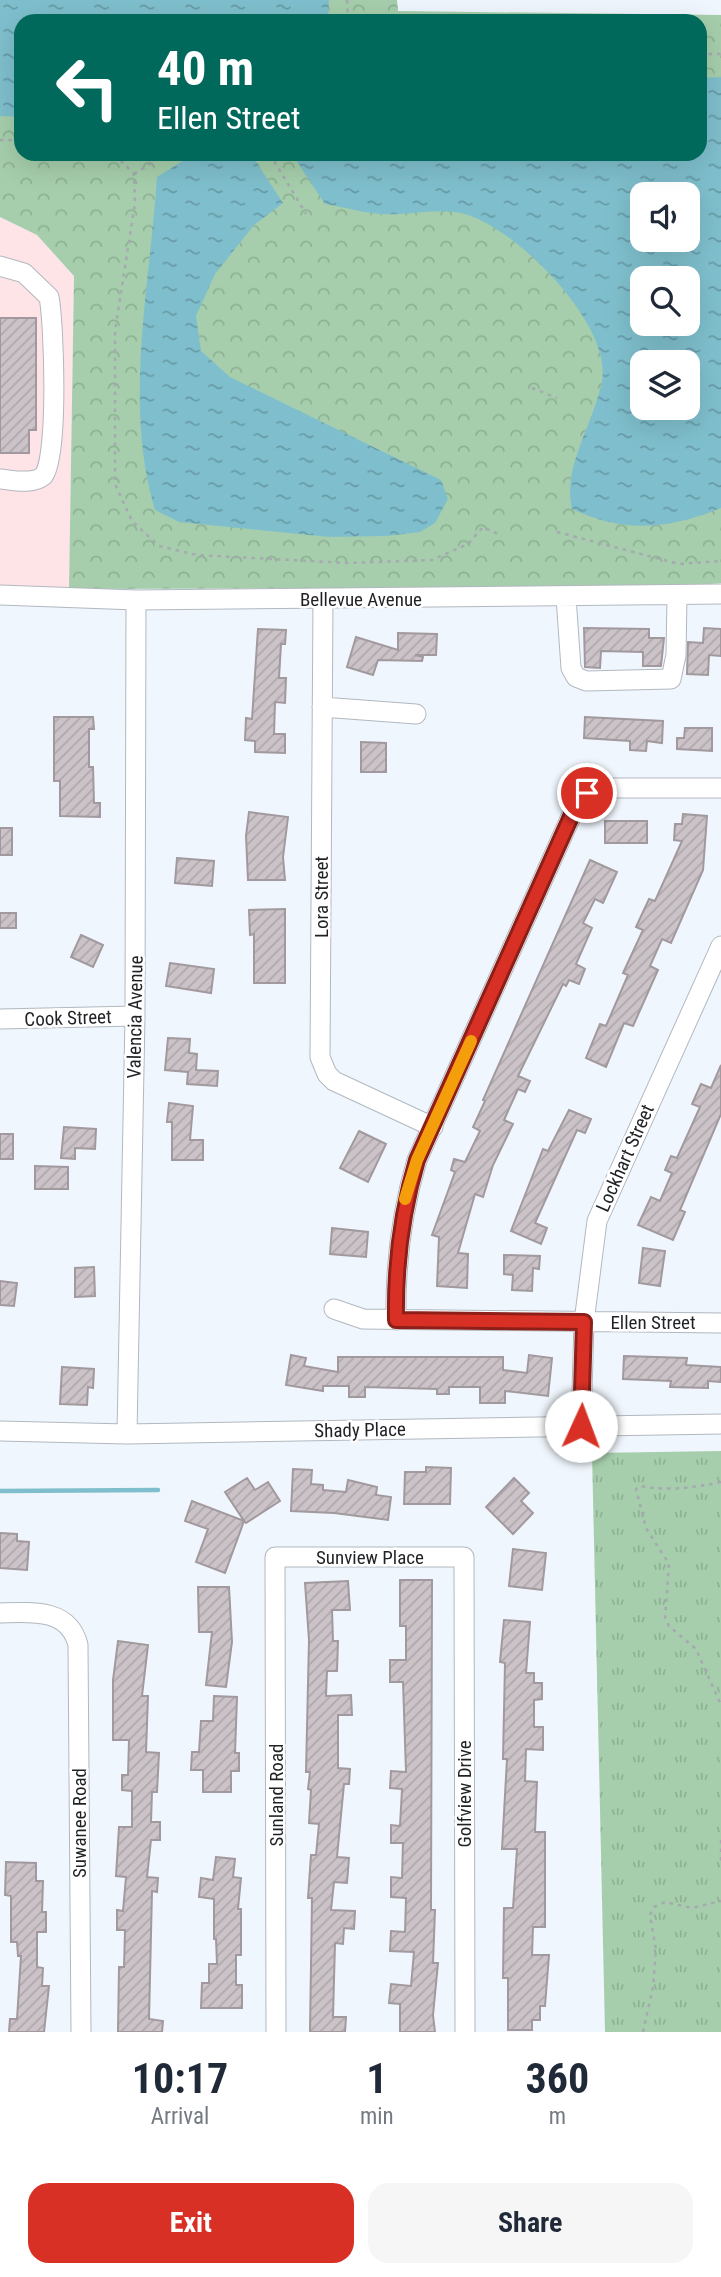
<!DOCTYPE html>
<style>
body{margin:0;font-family:"Roboto Condensed",sans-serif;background:#f6f6f7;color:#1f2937;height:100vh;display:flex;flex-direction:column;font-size:26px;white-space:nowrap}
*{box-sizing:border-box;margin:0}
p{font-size:23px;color:#747a83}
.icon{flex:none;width:38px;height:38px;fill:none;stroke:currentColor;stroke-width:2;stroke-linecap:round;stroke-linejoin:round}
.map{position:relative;height:2032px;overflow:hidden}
.side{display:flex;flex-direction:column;background:#fff;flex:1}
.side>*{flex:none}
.guide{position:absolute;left:14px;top:14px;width:693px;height:147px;border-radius:21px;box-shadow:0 7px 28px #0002;background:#00695c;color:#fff;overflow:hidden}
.fabs{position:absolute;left:630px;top:182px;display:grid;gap:14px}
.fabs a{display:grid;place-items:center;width:70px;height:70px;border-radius:14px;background:#fff;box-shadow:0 7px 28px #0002;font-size:35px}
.pin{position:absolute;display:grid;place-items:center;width:60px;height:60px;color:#fff;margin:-30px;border:4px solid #fff;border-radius:50%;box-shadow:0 2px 7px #0007}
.me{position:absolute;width:77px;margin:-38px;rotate:2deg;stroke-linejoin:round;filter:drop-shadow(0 0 5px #0008)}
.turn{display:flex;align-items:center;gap:24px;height:147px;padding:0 28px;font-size:32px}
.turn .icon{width:91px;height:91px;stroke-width:2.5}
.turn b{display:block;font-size:49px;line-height:60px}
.eta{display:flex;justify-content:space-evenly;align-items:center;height:119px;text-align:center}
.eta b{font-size:42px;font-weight:700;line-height:49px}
.primary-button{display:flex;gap:14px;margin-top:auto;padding:14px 28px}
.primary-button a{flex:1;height:80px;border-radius:21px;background:#d93025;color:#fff;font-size:28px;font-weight:700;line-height:80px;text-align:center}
.primary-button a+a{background:#f6f6f7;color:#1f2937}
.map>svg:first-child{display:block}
</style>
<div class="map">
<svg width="721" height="2032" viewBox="0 0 721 2032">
<defs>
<pattern id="grass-tufts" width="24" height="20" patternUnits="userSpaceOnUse" patternTransform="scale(1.75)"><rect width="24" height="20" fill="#a6ceac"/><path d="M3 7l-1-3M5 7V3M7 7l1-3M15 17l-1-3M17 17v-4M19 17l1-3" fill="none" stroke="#8eb194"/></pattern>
<pattern id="forest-crowns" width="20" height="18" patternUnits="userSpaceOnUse" patternTransform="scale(1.75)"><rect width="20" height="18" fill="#a6ceac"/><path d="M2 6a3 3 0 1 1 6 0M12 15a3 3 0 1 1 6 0" fill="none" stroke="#8eb194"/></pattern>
<pattern id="water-ripples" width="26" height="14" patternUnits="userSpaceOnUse" patternTransform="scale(1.75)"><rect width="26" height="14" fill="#7fbfcd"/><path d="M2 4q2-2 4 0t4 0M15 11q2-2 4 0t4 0" fill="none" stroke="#679ba6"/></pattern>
<pattern id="building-hatch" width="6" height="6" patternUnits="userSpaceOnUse" patternTransform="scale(1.75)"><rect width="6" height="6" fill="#cbc3c8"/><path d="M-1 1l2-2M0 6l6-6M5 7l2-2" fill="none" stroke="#aea7ac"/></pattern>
</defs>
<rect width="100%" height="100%" fill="#f0f6fd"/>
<path fill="#fee3e7" d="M0,217l37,18 37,41 -5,313 -69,-3z"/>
<path fill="url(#grass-tufts)" d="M721,1451v581h-116l-13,-579z"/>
<path fill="url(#forest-crowns)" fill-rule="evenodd" d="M0,0h397l1,11 323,4v568l-39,4 -613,2 5,-313 -37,-41 -37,-18zM21,21h679v133h-679zM642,194h46v46h-46zM642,278h46v46h-46zM642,362h46v46h-46z"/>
<path fill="url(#water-ripples)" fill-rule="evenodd" d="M0,0h329l-1,21h-307v96l-21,-1z
M721,77v431c-52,21 -96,26 -149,1 -10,-42 22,-86 30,-128 10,-57 -84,-150 -134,-166 -25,-9 -59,1 -85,-1 -20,-1 -39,-7 -58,-10l-33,-50h408v-76zM688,194v46h-46v-46zM642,278h46v46h-46zM642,362h46v46h-46z
M194,154h57l32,49 -29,22 -39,49 -19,42 5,35 29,26 211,103 7,19 -13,24 -15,9 -33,4 -58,1 -150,-15 -24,-12c-32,-105 -5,-225 2,-333z"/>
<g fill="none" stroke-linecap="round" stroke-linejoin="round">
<path stroke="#7fbfcd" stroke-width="4.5" d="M0,1491l158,-1"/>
</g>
<path fill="url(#building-hatch)" stroke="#a1999e" stroke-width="2" d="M0,318h36v112h-7v23h-29z
M584,628l65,1v9h15l-3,28h-18v-14l-42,-1 -1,17 -15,-1z
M704,628l17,1v27l-12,-1 -1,20 -21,-1 1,-32 15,1z
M258,629l28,1 -1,14h-4l-2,34h7l-1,25 -10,-1 -1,32h11v19l-30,-1v-11l-10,-1 1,-22 6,1z
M398,633l39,1 -1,21h-21l8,2 -1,4 -44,-1 -5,15 -26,-8 9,-30 42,13z
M54,717h39l1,12h-5v38h4l1,36h6v14l-40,-1v-35h-6z
M585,717l78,4 -1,22 -15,-2 -1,10 -16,-1v-9l-46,-3z
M685,728h27v23l-35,-2v-11h7z
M361,742l25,1v29h-25z
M249,812l39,5 -5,40 2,23h-37l-2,-44z
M683,814l24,2 -4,54 -32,73 -9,-4 -12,27 8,4 -25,56 -9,-3 -18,44 -20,-9 14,-34 6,2 22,-51 -5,-2 20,-43 -7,-3 13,-28 6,2 27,-60 -8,-1 1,-16h7z
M605,821h42v22h-42z
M0,828h12v27h-12z
M177,858l37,3 -2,25 -37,-3z
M590,860l27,12 -14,31 -8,-4 -12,24 9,5 -16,36 9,5 -6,15 -10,-4 -3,6 -3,-2 -45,92 12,5 -5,11 -7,-3 -14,31 9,4 -20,41 -10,32 -8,-3 -17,59 10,1 -1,34 -30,-2 2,-49 -7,-2 23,-63 -4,-2 3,-11 11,3 15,-31 -7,-4 12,-26 -2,-1z
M285,909v74h-31v-49l-4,1 -1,-25z
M0,913h16v15h-16z
M81,935l22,10 -10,22 -22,-10z
M170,963l44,6 -3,24 -45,-7z
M168,1038l22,1 -1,14 8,1 -1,16 22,1 -1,15 -30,-2 1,-12 -23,-2z
M721,1065v49l-41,96 5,2 -12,28 -35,-15 13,-28 9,4 12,-28 -7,-3 6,-14 6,2 23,-51 -8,-3 9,-20 10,4z
M169,1103l24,3 -3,34h13v20h-31v-38h-5z
M569,1110l22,9 -6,14 -8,-3 -42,93 12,5 -6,16 -30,-13 32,-82 5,2z
M64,1127l32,2 -1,20 -20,-1v11l-14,-1z
M359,1131l27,13 -18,38 -28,-14z
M0,1134h13v25h-13z
M35,1166l33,1v22h-33z
M332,1228l36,4 -2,25 -36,-3z
M643,1248l22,3 -5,35 -21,-3z
M504,1255l36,1 -1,13 -6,-1 -1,23 -20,-1 1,-15 -9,-1z
M94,1267l1,29 -20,1v-29z
M0,1281l17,2 -3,23 -14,-1z
M291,1355l15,3 -2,8 34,6v-15h165v13l24,3 2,-18 23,3 -4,38 -43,-5v12h-25v-16h-31v7h-12v-5l-72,-2v10h-16v-11h-26v5l-37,-6z
M624,1356l63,2 -1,7 35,2v15l-13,-1v7l-38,-1 1,-6 -48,-2z
M62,1367l32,2 -1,19 -5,-1 -1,18 -27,-1z
M426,1467l25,1 -1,36h-46l1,-32h21z
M293,1469l19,1 -1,14 12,1v5l23,2 2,-12 29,7 -1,8 15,2 -3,23 -54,-7 -43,-2z
M247,1478l8,12 13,-8 12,19 -34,22 -2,-2 -19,52 -29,-11 12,-33 -23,-8 7,-20 52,20 -19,-29z
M514,1478l15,15 -8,8 12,12 -20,21 -27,-27z
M0,1533l17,1v7l12,1 -2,28 -27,-2z
M513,1549l33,4 -4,37 -33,-4z
M400,1580h32l-1,330h4l-2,53h5l-5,52 2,17h-35v-28l-11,-1 2,-19 20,2 3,-34 -24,-1 1,-20 14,1 1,-34 -15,-1v-20l11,1 1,-35h-12v-18l9,1 2,-37 -12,-1 1,-17 15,1 -3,-90h-13v-22h16v-34h-6z
M348,1581l2,29h-18l1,31h5l-1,30h-10l-1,25 25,-1 1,20h-14v53l12,1 -1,15h-5l-7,73 12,1 -2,25 -13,-1 -3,28 24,1 -1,18 -10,-1 -1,16 -8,-1 -2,74h13l-1,15h-35l2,-134h-4l3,-43h5l3,-31 -10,-1 2,-33 -3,-1 2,-17h-4l3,-132 -4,-57z
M198,1587h31l3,55 -6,45 -20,-2 6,-53h-13z
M504,1620l26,2 -4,51h8v10h8v16l-8,1v27h9v23l-17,-1 -1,32 12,1 -2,50h10v95h-12l-1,28h17l-4,51h-5v14h-8v10h-24v-52h-5l1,-70h9l4,-59h-15l5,-90h-4l2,-96 -5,-1z
M118,1641l30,4 -6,51h6l-2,56 13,1 -2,39h-5l-1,30h9v18h-9l-4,37 11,1 -1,14 -5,-1 -3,128 14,2 -1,11h-44l1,-65h5l1,-37h-8v-20l6,1 3,-34 -10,-1 3,-49h13v-36l-10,-1v-15h6l1,-35h-16v-60z
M214,1696l23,1 -2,56h4v18h-8v21h-28v-22h-12l1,-18h7l2,-31h12z
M216,1857l19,2 -2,18 8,1 -3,31h3v46h-5v30h6v23h-41l1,-25h7v-19h8l-1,-25h-2v-40l-15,-2 2,-19 12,2z
M6,1862l30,1v18h7l-1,31h4v20h-9v35l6,1 -1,18h7l-5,46h-35l1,-13h7l4,-63h-3l-1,-14h-6v-46l-6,-1z"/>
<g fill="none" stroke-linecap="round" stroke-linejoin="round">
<defs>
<path id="minor" d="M0,266l24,7 25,24c5,25 10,163 -6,179 -10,9 -31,4 -43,3
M0,595l136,5 585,-6
M566,597l5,71 5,9 10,4 85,-2 5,-24 1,-59
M323,599l-3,458 7,17 7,7 99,46
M322,707l94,7
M0,1019l135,-3
M334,1309l29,10 358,4
M396,1320c-1,-56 5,-106 21,-160l157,-350 13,-16 18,-6h116
M581,1426l3,-104 13,-101 124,-275
M0,1431l127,3 594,-10
M127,1434l8,-418 1,-416
M0,1613c31,-1 69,-5 78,32l3,387
M276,2032l-1,-475h189l1,475"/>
</defs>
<use href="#minor" stroke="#b2b8bf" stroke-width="21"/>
<path stroke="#a5aaaf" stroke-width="2.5" stroke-dasharray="3.5 5" stroke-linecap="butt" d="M347,0l1,21
M700,54h21
M0,140h21
M105,154l16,7 13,13 1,29 -20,128v153l17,37 27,25 38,9 151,8 84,-3 36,-16 15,-17 19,9
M270,154l36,60
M134,174l32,-20
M532,388l25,10
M557,532l122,32 42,-3
M721,1482c-28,6 -52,9 -81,4l-4,3 10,39 23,36 -4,54 4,8 27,23 25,56
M721,1840v21
M643,2032l10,-45 3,-37 -6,-35 4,-8 11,-5 27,6 29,-7"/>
<use href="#minor" stroke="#fff" stroke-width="19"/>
</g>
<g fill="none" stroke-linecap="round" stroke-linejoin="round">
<defs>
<path id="route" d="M581,1426l3,-104 -188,-2c-1,-56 5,-106 21,-160l157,-350 13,-17"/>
</defs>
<use href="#route" stroke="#8d1f18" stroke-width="18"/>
<use href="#route" stroke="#d93025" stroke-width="12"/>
<path stroke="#f59e0b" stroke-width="12" d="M405,1199l12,-39 54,-119"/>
</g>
<g text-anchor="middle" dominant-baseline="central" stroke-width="5" stroke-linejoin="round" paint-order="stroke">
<g font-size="19" fill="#1f2124" stroke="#fff">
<text x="361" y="599">Bellevue Avenue</text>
<text transform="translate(321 897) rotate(-90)">Lora Street</text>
<text transform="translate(135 1017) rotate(-89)">Valencia Avenue</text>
<text transform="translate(68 1018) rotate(-2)">Cook Street</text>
<text transform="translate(625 1158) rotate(-66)">Lockhart Street</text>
<text x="653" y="1322">Ellen Street</text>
<text transform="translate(360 1430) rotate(-1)">Shady Place</text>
<text x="370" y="1557">Sunview Place</text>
<text transform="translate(464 1794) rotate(-90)">Golfview Drive</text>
<text transform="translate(276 1795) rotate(-90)">Sunland Road</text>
<text transform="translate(79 1823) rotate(-90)">Suwanee Road</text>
</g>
</g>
</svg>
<div class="fabs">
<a><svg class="icon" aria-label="sound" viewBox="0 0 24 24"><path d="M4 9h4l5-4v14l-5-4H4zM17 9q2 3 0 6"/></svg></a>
<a><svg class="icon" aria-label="search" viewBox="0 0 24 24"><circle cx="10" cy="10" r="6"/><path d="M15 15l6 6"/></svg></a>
<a><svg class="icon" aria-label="layers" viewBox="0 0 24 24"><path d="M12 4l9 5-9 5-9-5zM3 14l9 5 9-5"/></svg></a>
</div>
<div class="pin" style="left:587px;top:793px;background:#d93025"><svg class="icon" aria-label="arrive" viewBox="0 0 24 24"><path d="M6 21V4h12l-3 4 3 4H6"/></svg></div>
<svg class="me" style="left:581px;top:1426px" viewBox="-20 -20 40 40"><circle r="19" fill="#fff"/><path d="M0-13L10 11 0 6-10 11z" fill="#d93025"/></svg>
<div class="guide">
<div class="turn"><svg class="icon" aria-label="left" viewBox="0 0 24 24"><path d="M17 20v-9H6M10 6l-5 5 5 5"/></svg><div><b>40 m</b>Ellen Street</div></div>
</div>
</div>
<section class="side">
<div class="eta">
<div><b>10:17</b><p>Arrival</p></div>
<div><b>1</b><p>min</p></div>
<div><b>360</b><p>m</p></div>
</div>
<div class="primary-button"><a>Exit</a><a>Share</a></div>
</section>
